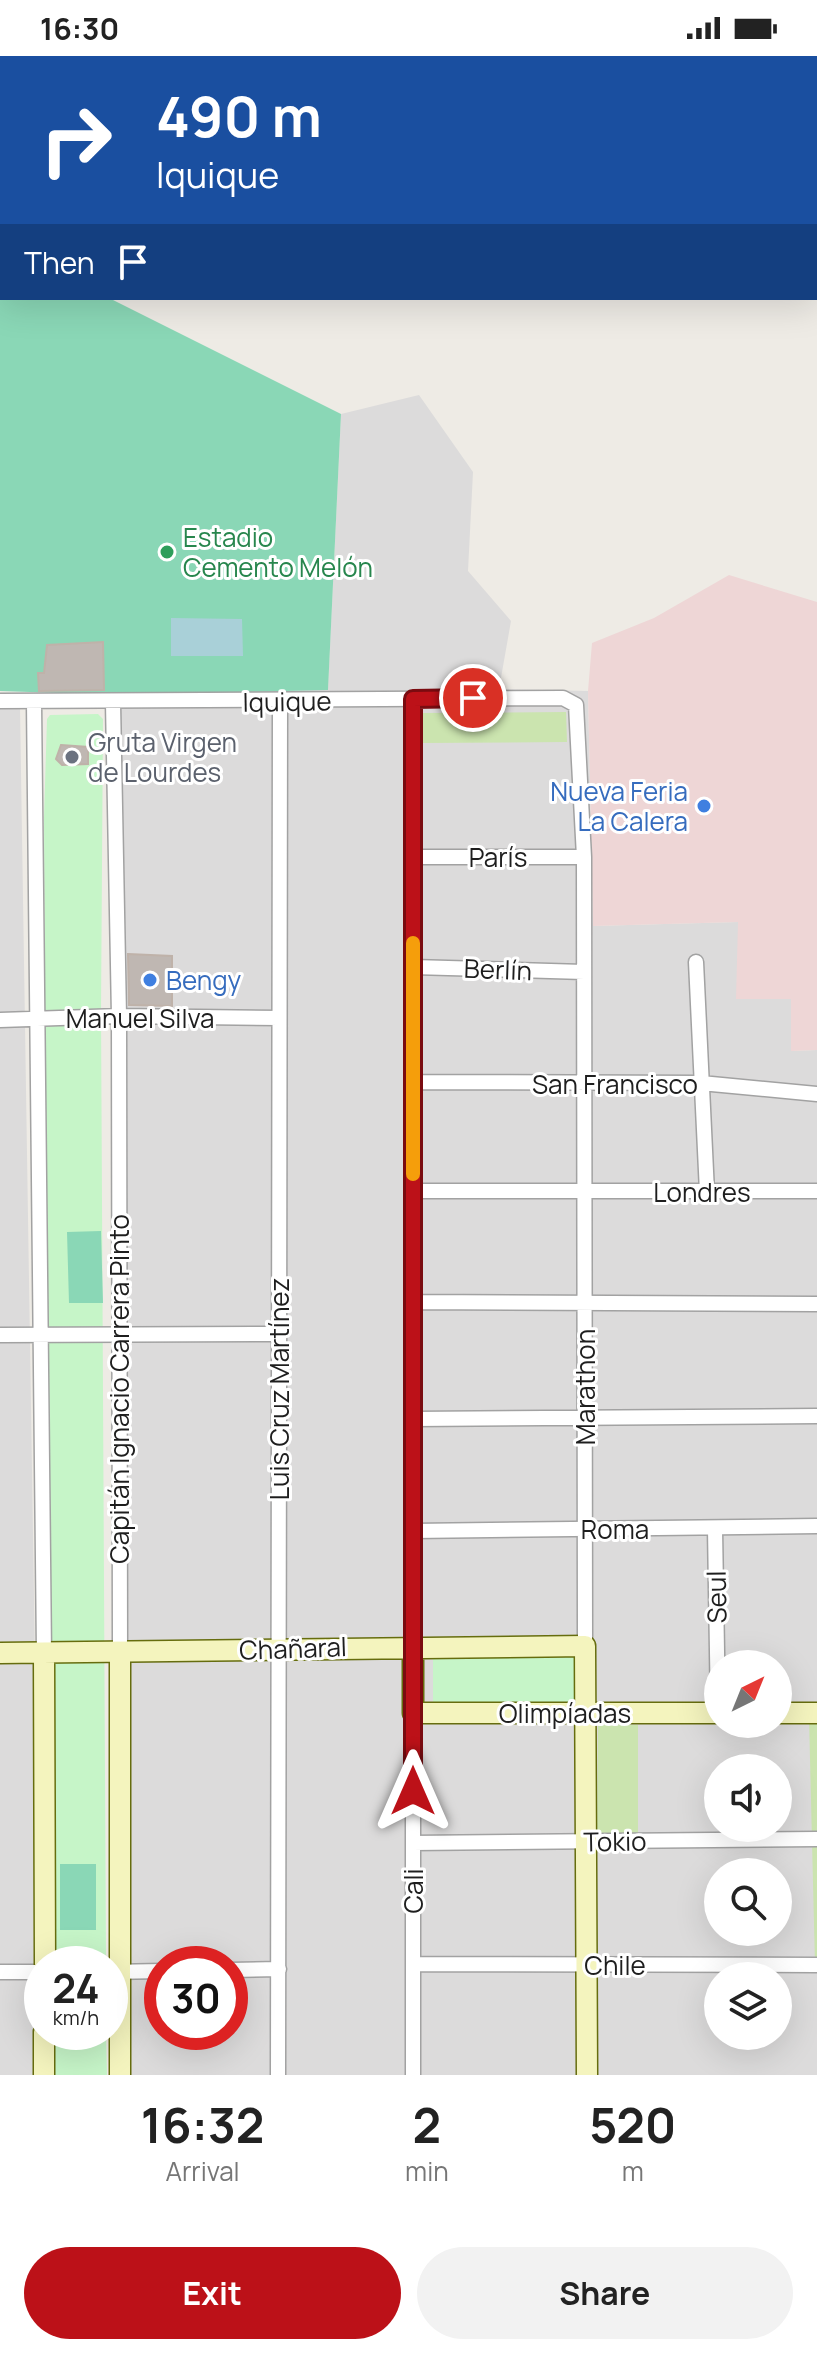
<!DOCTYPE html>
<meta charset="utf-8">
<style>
body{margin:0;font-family:Manrope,sans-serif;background:#f2f2f2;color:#222;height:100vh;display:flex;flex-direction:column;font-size:30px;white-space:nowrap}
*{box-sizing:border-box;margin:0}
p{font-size:26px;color:#767676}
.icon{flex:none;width:44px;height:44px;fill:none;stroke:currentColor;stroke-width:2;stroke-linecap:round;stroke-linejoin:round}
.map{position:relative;height:2019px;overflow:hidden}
.details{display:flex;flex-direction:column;background:#fff;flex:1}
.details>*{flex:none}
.hud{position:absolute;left:0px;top:0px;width:818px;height:244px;box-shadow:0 8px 32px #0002;background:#1a4fa0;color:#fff;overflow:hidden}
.needle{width:52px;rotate:43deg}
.tools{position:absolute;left:704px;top:1594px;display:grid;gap:16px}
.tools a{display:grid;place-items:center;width:88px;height:88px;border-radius:50%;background:#fff;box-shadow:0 8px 32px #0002;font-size:40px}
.speed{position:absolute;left:24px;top:1890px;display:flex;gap:16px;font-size:40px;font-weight:700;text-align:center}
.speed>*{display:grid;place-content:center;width:104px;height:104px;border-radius:50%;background:#fff;box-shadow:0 8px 32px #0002;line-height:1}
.speed small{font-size:20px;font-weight:400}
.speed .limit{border:12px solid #d22;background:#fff;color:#111}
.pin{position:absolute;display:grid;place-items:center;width:68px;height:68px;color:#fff;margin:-34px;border:4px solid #fff;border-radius:50%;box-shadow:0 2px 8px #0007}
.me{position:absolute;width:88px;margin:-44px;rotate:0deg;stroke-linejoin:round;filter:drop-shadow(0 0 6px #0008)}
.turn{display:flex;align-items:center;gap:28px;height:168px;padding:0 24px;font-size:36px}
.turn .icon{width:104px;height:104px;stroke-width:2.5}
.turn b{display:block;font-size:56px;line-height:68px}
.then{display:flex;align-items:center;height:76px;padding:0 24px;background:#0003;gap:16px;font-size:30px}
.eta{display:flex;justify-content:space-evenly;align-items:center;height:136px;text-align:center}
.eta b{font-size:48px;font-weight:700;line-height:56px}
.button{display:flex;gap:16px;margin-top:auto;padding:16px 24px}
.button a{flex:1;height:92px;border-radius:48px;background:#bc1118;color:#fff;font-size:32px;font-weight:700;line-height:92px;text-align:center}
.button a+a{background:#f2f2f2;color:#222}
.status{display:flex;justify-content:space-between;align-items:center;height:56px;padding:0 40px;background:#fff;direction:ltr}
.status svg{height:22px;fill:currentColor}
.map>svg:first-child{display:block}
</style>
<div class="status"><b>16:30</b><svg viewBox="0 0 49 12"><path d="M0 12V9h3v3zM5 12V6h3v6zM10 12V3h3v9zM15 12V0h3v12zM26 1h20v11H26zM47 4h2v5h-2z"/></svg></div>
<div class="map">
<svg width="817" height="2019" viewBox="0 0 817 2019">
<rect width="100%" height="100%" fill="#eeebe5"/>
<path fill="#dcdbdb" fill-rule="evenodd" d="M419,339l54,77 -5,99 43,50 -12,68 89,2 5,235 145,-4 54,77 -1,52 26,-1v1025h-687l-10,-1380 208,-6 13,-275zM718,1608h60v60h-60zM718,1712h60v60h-60zM718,1816h60v60h-60zM162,1908h68v68h-68zM718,1920h60v60h-60z
M0,652h20l15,953 -2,414h-33z"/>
<path fill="#eed6d6" d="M729,519l88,27v448l-26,1v-52h-55l2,-77 -145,4 -5,-235 4,-48 62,-25z"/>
<path fill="#cbe4af" d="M566,656l1,30 -145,1 -1,-30z
M809,1661l8,1v247h-2z
M598,1668l40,1v109l-41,2z"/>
<path fill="#c6f5c8" d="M98,658l5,5 -2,292 5,953h-56l-6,-1146 3,-99 3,-4z
M433,1597l145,2v51l-145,3z
M50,1976h56l1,43h-57z"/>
<path fill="#8ad7b6" d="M0,185l2,57h107l232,116 -13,276 -208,5 -120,-4z
M101,1175l2,72h-34l-2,-71z
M60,1808h36v66h-36z"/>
<path fill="#a9d0d8" d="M171,562l71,1 1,37h-72z"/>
<path fill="#bfb7b2" stroke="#bfb2a9" stroke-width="2" d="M103,586l1,48 -65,1 -1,-18h6l3,-28z
M61,689l27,2v17l-26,1 -6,-6z
M128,898l44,2v50l-43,-1z"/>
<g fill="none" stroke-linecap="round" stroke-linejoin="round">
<defs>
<path id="street" d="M413,643v946
M0,645l563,-3 13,7 8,152 1,789
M34,646l10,952
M113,647l6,313 1,637
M412,801h172
M696,906l11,230
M413,911l171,5
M0,964l119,-4 160,2
M413,1026l288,1 116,11
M413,1135h404
M413,1246l404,2
M0,1279l279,-1
M413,1363l404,-3
M715,1473l3,184
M413,1475l404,-5
M413,1657v362
M413,1787l404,-4
M413,1908l404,1
M230,1914l49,-1
M0,1916h42
M110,1916l52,-1
M278,2019l2,-1373"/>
<path id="secondary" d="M413,1589v68h305
M0,1597l585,-7 2,429
M120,1597v422
M44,1598l1,310
M778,1657h39
M44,2019v-43"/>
</defs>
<use href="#street" stroke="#a2a2a2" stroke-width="17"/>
<use href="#secondary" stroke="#666d0e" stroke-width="23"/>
<use href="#street" stroke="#fff" stroke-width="14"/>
<use href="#secondary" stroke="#f4f4be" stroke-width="20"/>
</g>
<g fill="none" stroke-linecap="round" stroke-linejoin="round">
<defs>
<path id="route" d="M413,1735v-1092l60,-1"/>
</defs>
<use href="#route" stroke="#7a0b10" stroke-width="20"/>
<use href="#route" stroke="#bc1118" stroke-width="14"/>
<path stroke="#f59e0b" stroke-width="14" d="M413,887v231"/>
</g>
<circle fill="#2e9e5b" stroke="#fff" stroke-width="3" cx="167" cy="496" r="8"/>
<circle fill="#6b7280" stroke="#fff" stroke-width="3" cx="72" cy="701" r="8"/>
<g fill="#3f7fe0" stroke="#fff" stroke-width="3">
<circle cx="704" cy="750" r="8"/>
<circle cx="150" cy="924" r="8"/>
</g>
<g text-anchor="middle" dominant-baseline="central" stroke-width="6" stroke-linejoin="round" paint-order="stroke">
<g font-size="26" fill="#27864d" stroke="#fff" text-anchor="start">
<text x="183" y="481">Estadio<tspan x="183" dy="30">Cemento Melón</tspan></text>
</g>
<g font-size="26" fill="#1e1e1e" stroke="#fff">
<text transform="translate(287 645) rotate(-1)">Iquique</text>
<text x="498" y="801">París</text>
<text transform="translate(498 913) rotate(2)">Berlín</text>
<text x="140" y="962">Manuel Silva</text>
<text x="615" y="1028">San Francisco</text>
<text x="702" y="1136">Londres</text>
<text transform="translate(585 1331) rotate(-90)">Marathon</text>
<text transform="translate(119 1333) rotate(-90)">Capitán Ignacio Carrera Pinto</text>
<text transform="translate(279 1333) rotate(-90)">Luis Cruz Martínez</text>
<text x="615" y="1473">Roma</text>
<text transform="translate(716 1541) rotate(-91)">Seul</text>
<text transform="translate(293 1592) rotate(-2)">Chañaral</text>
<text x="565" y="1657">Olimpíadas</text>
<text transform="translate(615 1785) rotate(-1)">Tokio</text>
<text transform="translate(413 1835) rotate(-90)">Cali</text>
<text x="615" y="1909">Chile</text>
</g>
<g font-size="26" fill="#5b616d" stroke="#fff" text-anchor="start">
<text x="88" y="686">Gruta Virgen<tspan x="88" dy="30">de Lourdes</tspan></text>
</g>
<g font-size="26" fill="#366cbe" stroke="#fff" text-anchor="end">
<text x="688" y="735">Nueva Feria<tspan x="688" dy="30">La Calera</tspan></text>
<text x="166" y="924" text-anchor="start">Bengy</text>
</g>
</g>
</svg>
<div class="tools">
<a><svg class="needle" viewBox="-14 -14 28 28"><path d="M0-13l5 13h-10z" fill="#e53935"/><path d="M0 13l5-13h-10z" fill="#767676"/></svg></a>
<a><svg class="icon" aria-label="sound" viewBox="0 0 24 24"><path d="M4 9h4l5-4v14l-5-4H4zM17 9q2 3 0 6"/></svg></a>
<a><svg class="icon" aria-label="search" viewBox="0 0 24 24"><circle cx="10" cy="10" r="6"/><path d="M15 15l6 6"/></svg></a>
<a><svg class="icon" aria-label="layers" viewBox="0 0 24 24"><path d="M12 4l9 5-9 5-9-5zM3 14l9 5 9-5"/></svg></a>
</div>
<div class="speed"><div>24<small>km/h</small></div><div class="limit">30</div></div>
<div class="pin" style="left:473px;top:642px;background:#d93025"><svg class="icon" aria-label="arrive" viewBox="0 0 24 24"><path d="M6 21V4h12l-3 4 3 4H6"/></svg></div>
<svg class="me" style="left:413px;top:1735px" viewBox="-20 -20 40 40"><path d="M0-17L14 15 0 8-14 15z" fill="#bc1118" stroke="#fff" stroke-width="4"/></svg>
<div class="hud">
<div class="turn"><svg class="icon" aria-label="right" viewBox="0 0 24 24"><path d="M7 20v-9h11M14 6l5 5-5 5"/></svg><div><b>490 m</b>Iquique</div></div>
<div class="then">Then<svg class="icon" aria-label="arrive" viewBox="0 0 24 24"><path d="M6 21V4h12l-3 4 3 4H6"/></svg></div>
</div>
</div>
<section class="details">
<div class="eta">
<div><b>16:32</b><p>Arrival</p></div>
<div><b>2</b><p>min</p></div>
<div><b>520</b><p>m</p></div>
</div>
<div class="button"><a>Exit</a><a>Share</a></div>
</section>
